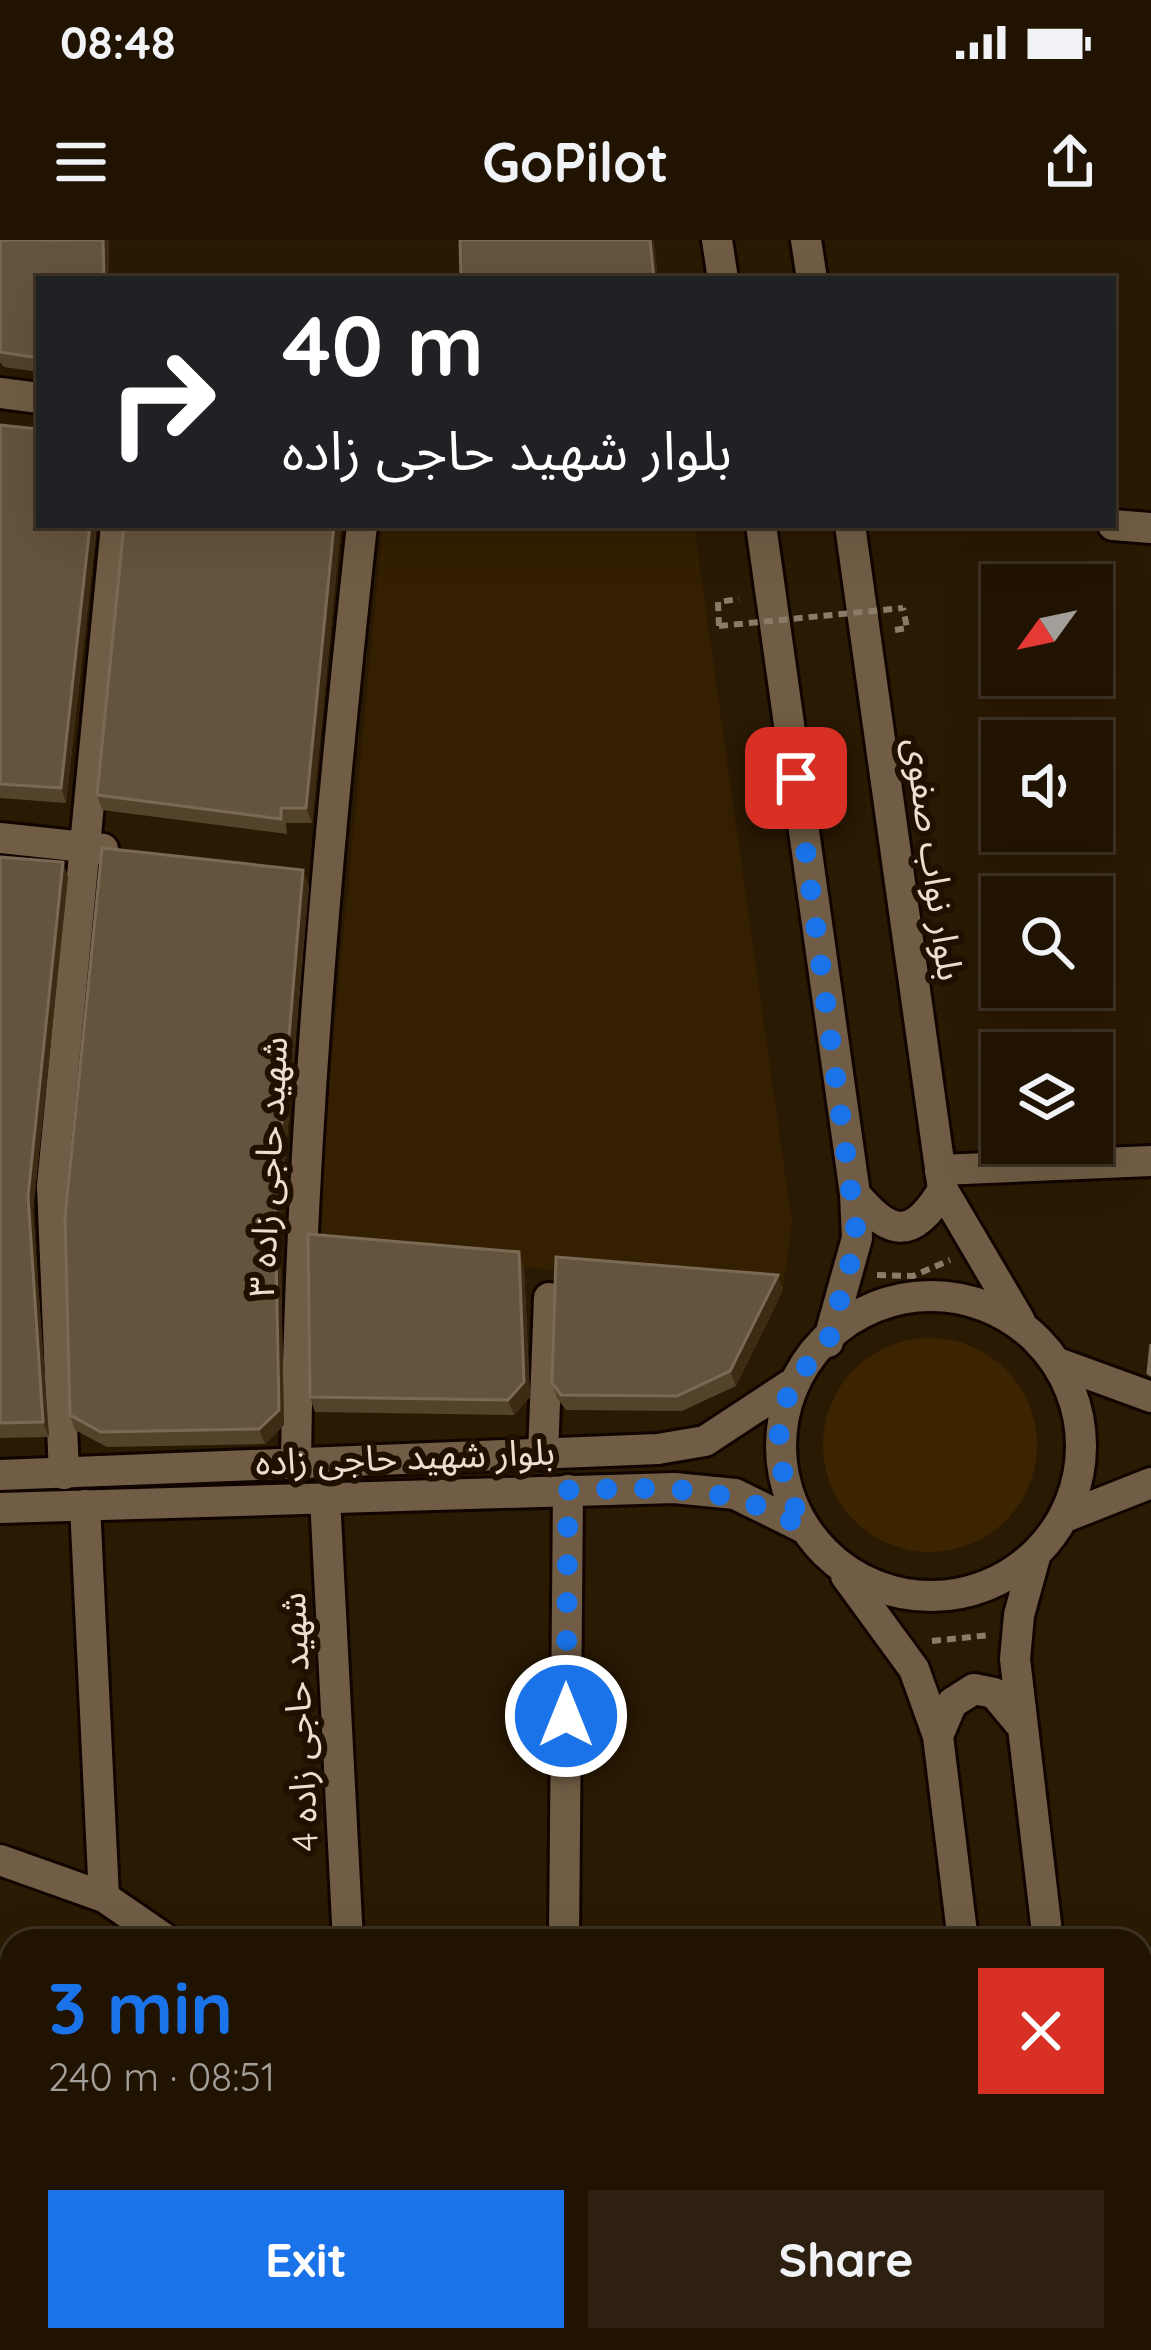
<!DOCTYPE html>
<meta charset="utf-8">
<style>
body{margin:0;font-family:Quicksand,"Noto Sans Arabic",sans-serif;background:#2d2011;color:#f1f3f6;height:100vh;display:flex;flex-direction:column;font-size:45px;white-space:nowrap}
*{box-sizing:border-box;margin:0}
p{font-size:39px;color:#a29e99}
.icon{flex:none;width:66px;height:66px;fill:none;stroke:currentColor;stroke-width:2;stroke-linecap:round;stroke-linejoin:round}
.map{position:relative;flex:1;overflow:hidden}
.side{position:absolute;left:0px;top:1689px;width:1152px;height:423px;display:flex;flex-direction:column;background:#201302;border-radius:36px 36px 0 0;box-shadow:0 12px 48px #0002,0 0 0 3px #3d3224}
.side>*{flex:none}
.banner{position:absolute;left:36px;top:36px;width:1080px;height:252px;border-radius:0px;box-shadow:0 12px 48px #0002,0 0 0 3px #3d3224;background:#202124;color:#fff;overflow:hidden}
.needle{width:78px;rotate:237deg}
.controls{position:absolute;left:981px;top:324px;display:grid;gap:24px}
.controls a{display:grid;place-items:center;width:132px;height:132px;border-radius:0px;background:#201302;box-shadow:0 12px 48px #0002,0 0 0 3px #3d3224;font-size:60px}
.pin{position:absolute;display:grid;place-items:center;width:102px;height:102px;color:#fff;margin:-51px;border-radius:24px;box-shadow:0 6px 18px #0006}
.me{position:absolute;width:132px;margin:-66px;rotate:0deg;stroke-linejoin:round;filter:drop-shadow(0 0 9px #0008)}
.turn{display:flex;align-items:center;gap:42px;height:252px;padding:0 48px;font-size:54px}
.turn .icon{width:156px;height:156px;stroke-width:2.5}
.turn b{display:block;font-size:84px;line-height:102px}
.round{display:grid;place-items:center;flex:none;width:126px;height:126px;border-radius:0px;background:#2d2011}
.headline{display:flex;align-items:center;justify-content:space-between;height:204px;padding:0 48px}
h1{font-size:72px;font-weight:800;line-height:90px;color:#1a73e8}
.cta{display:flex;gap:24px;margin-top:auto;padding:24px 48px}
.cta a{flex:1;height:138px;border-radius:0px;background:#1a73e8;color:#fff;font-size:48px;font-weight:800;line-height:138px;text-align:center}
.cta a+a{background:#2d2011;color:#f1f3f6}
.status{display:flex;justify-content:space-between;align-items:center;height:84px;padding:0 60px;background:#201302;direction:ltr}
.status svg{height:33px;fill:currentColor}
header{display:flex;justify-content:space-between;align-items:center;height:156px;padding:0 48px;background:#201302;font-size:54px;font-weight:800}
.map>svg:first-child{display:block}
</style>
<div class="status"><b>08:48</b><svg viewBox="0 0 49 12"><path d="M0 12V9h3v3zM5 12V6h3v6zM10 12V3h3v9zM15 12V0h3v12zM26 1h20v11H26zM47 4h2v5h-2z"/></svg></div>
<header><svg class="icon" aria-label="menu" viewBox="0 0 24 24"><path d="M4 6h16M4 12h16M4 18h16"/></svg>GoPilot<svg class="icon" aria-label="share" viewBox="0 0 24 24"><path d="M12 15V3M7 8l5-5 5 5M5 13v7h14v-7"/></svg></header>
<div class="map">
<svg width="1151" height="2110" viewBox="0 0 1151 2110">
<rect width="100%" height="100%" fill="#2a1903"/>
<path fill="#341f01" d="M383,285h311l98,698 -9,67 -470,-41z"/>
<path fill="#3c2401" d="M823 1205a107 107 0 1 1 214 0a107 107 0 1 1-214 0Z"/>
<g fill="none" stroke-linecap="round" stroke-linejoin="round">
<defs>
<path id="street" d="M0,598l103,11
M940,930l211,-9
M543,1215l6,-157
M296,1222c4,-315 32,-625 66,-937
M64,1234l-12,-288 64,-661
M325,1258l23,443
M85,1265l19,392
M0,1620l104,37 64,44
M564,1701l4,-451
M0,1776l12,-1
M113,2100l1,10
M652,2100l1,10
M345,2110l67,-10"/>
<path id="secondary" d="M717,0l6,39
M806,0l6,39
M0,153l39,5
M761,285l94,669 2,44 -29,104
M850,285l93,665 77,131
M1113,285l38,3
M855,954c36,43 57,46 88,-4
M781 1206a150 150 0 1 1 300 0a150 150 0 1 1-300 0Z
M1058,1123l93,34
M0,1235l658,-26 47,-8 85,-56
M0,1268l674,-20 61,6 69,34
M1065,1277l86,-34
M1035,1317l-16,58 -4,44 33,282
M846,1336l68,93 24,67 25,205
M938,1496l14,-33 22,-14 20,4 25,30
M1012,2100l1,10
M1101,2100l2,10"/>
</defs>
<use href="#street" stroke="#120400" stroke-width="36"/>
<use href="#secondary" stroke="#120400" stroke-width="36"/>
<path stroke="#8b7c6a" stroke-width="6" stroke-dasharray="9 6" stroke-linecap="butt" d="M719,386l-1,-24 21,-3
M895,390l12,-2 -4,-20
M877,1035l36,1 37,-16
M932,1401l58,-6"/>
<use href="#street" stroke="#715d45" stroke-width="30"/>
<use href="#secondary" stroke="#715d45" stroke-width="30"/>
<path stroke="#8b7c6a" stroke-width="6" stroke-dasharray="9 6" stroke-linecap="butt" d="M719,386l184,-18"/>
</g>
<path fill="#54432b" d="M0,0h109v39h-70v93l-35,-5 -4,-5z
M0,185l39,100h58l-31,278 -66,-5z
M124,285h217l-29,298h-26l1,11 -185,-24 -5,-15z
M0,617l68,20 -35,334 16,226 -49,1z
M309,645l-29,333 4,207 -19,19 -158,3 -32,-17 -5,-15z
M524,1027l6,130 -16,18 -199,-3 -5,-15z
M783,1050l-47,96 -54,25 -116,-1 -9,-12 -5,-15z"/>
<path fill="#3d2b14" d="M103,0h6v39h-5z
M650,0h4l4,39h-4z
M90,285h7l-31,278 -5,-15z
M334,285h7l-29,298 -6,-15z
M63,622l5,15 -35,334 16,226 -6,-15 -15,-226z
M303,630l6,15 -29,333 4,207 -19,19 -6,-15 16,-226z
M519,1012l5,15 6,130 -16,18 -6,-15z
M778,1035l5,15 -47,96 -6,-15z"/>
<path fill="#65543d" stroke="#7a6954" stroke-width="3" d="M0,0h103l1,39h-65v79l-39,-6z
M460,0h190l4,39h-193z
M0,185l39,4v96h51l-29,263 -61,-4z
M124,285h210l-28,283h-25v11l-184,-24z
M102,608l201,22 -28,333 4,207 -20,19 -158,3 -31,-17 -5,-198z
M0,617l63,5 -35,334 15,226 -43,1z
M308,994l211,18 5,130 -16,18 -198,-3z
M556,1017l222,18 -48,96 -53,25 -116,-1 -9,-12z
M1151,1104v31l-3,-2z"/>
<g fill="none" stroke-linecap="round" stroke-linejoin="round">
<path stroke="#1a73e8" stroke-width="21" stroke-dasharray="0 37.8" d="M566,1476l2,-226c90,-2 156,-9 236,38l-20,-45 -5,-48 11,-50 38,-43 29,-104 -61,-460"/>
</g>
<g text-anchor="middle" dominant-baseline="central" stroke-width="12" stroke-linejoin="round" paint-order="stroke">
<g font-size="36" fill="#ebdfd1" stroke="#201000">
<text transform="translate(935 619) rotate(82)">بلوار نواب صفوی</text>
<text transform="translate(267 927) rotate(-87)">شهید حاجی زاده ۳</text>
<text transform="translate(405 1216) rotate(-2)">بلوار شهید حاجی زاده</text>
<text transform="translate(298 1482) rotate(-93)">شهید حاجی زاده 4</text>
</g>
</g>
</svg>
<div class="controls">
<a><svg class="needle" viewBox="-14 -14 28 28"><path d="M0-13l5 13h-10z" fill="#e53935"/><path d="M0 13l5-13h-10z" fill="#a29e99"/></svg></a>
<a><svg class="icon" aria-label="sound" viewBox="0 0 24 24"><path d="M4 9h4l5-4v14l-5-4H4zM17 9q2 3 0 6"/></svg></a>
<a><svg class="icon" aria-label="search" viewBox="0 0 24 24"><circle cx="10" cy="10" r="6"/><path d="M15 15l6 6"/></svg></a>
<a><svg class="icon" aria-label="layers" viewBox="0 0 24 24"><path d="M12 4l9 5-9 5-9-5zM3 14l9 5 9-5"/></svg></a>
</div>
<div class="pin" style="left:796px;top:538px;background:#d93025"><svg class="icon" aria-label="arrive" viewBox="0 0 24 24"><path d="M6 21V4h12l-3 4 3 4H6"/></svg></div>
<svg class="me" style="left:566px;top:1476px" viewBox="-20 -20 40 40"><circle r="17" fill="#1a73e8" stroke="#fff" stroke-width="3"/><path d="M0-11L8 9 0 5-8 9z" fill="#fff"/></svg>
<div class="banner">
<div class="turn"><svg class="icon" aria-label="right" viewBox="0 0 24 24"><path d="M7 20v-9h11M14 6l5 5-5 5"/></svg><div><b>40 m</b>بلوار شهید حاجی زاده</div></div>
</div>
<section class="side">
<div class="headline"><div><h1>3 min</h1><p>240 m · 08:51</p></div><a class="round" style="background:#d93025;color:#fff"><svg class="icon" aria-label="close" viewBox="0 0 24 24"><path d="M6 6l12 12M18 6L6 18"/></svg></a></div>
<div class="cta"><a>Exit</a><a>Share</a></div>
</section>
</div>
